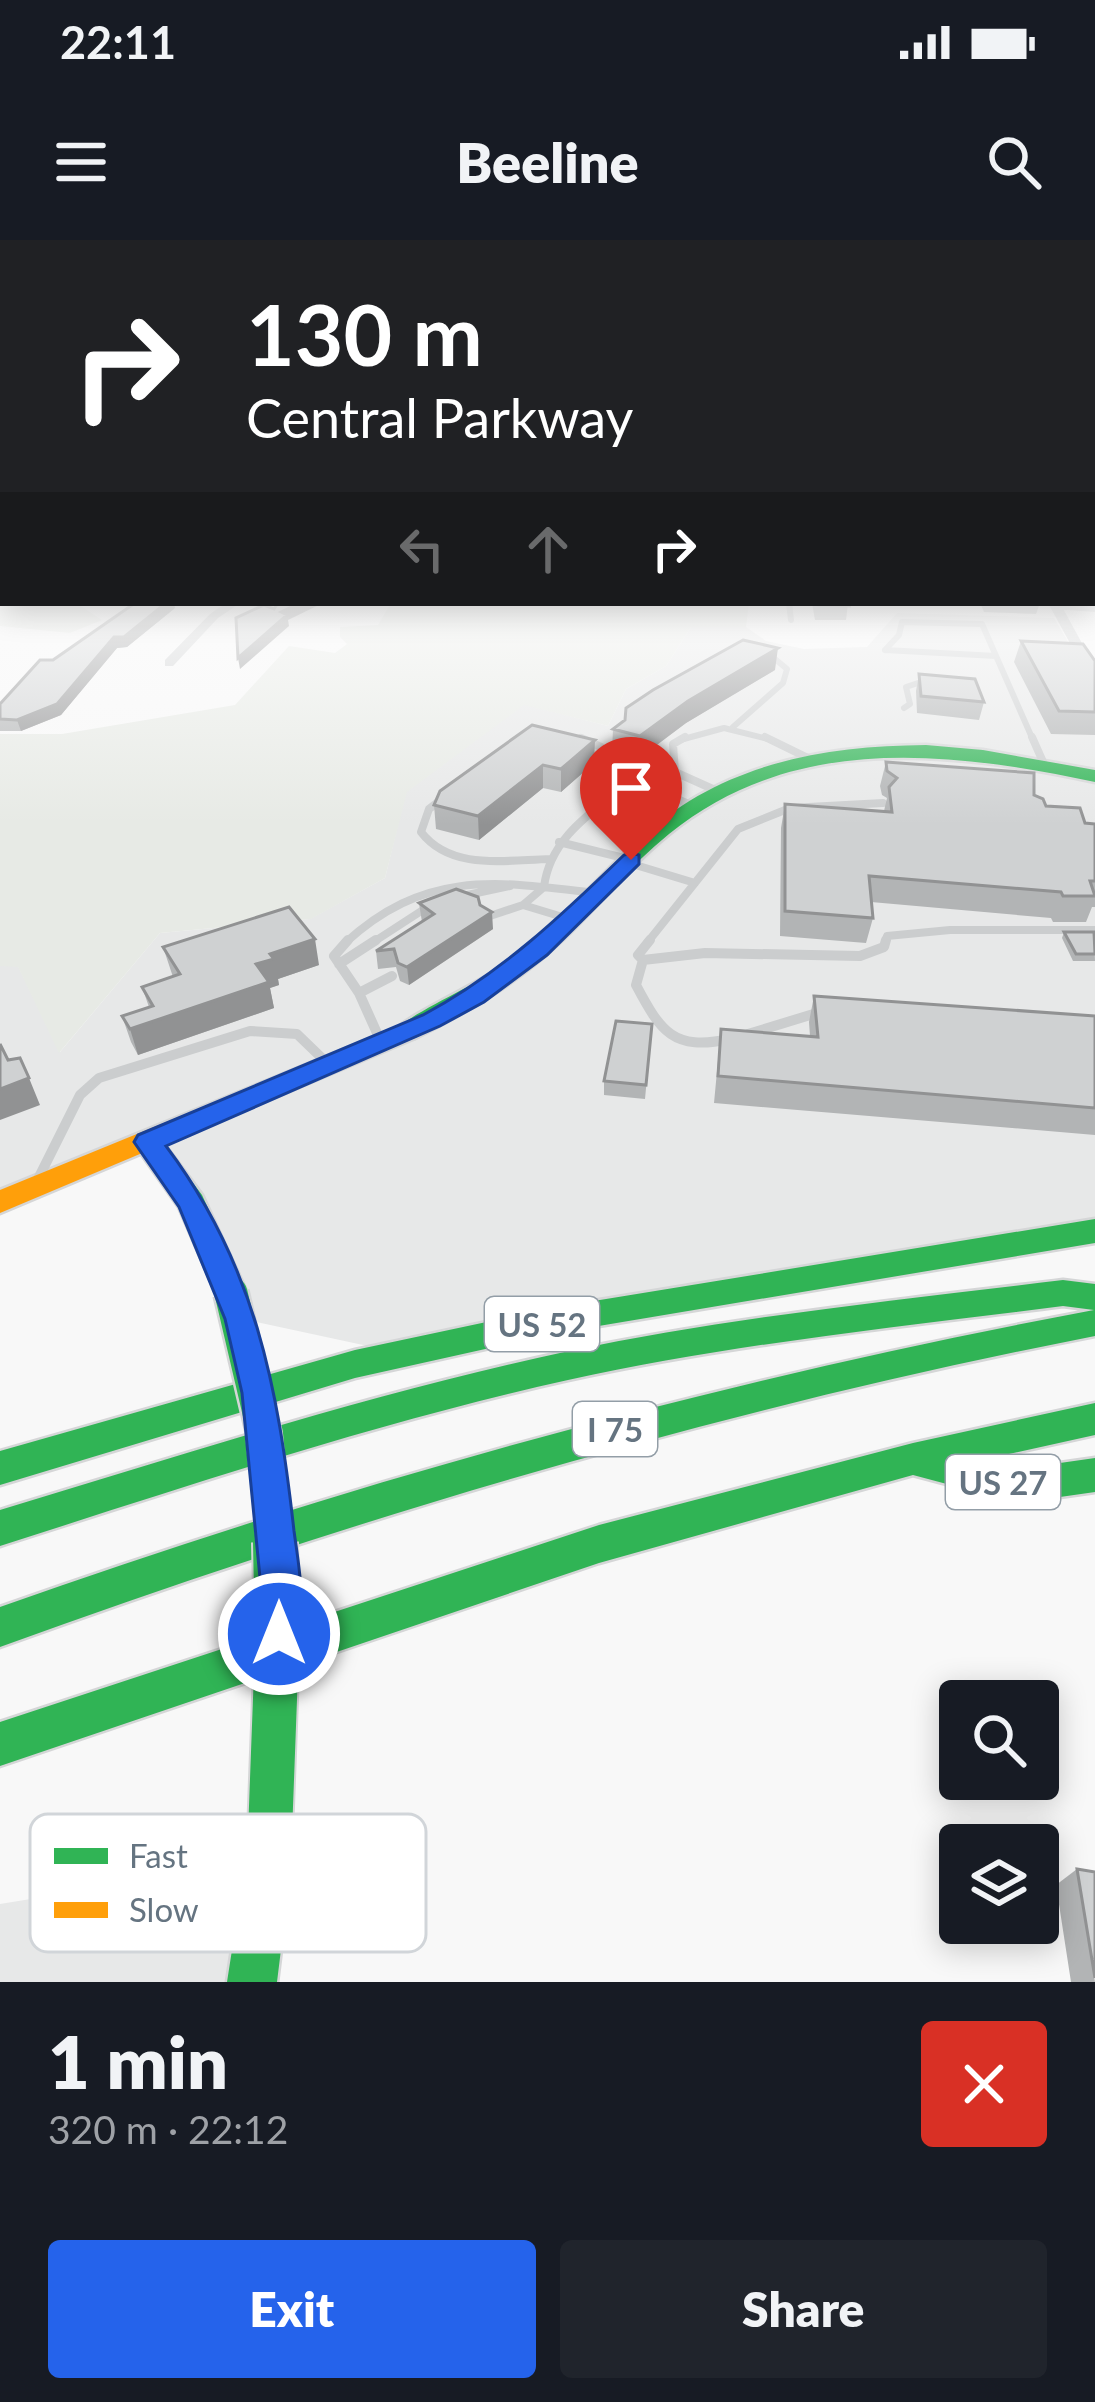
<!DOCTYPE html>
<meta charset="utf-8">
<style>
body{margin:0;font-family:Lato,sans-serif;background:#20242c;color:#f1f3f6;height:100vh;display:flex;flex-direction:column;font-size:45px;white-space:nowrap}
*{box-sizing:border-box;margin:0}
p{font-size:39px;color:#9ea1a6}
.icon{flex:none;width:66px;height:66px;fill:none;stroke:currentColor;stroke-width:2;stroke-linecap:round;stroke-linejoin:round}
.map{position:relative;height:1742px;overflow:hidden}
.details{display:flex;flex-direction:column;background:#171b24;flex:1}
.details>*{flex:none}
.banner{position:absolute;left:0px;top:0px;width:1095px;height:366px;box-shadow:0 6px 30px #0003;background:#202124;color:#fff;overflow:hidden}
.fabs{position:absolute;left:939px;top:1440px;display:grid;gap:24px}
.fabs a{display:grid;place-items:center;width:120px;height:120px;border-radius:12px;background:#171b24;box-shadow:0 6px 30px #0003;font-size:60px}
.pin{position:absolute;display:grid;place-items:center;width:102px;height:102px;color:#fff;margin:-123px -51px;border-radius:50% 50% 50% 0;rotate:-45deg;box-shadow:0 0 12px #0007}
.pin .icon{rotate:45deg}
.me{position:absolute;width:132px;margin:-66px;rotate:0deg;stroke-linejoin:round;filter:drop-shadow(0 0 9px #0008)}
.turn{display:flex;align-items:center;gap:42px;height:252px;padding:0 48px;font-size:54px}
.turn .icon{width:156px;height:156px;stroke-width:2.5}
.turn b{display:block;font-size:84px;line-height:102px}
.lanes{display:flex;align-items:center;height:114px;padding:0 48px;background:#0003;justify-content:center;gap:60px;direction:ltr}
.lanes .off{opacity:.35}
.round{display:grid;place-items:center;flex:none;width:126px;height:126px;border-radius:12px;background:#20242c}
.headline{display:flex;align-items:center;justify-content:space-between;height:204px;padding:0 48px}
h1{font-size:72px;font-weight:800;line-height:90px}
.cta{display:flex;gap:24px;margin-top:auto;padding:24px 48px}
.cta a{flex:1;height:138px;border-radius:12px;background:#2563eb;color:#fff;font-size:48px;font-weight:800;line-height:138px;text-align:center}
.cta a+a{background:#20242c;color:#f1f3f6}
.status{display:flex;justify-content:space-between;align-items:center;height:84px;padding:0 60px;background:#171b24;direction:ltr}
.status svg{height:33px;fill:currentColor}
header{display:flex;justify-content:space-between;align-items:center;height:156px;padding:0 48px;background:#171b24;font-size:54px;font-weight:800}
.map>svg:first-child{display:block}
</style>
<div class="status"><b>22:11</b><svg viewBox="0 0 49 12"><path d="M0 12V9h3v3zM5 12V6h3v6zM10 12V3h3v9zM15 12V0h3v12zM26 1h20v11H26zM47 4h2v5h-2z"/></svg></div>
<header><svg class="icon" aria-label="menu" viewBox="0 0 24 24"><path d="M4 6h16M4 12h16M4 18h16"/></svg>Beeline<svg class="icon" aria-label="search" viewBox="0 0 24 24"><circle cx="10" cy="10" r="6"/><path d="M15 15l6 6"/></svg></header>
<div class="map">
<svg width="1095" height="1742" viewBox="0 0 1095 1742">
<rect width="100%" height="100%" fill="#f8f8f8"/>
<path fill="#e7e8e8" d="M897,373l157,5 41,69v530l-718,131 -135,-29 -94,-176 -148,59v-236h18l42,86 100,-119 150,-14 75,-41 21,-86 118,-88 84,22 18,-37 40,-23 25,-39h55l20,14 38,8 63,-2z
M269,1620l-17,122h-252v-78z"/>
<path fill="#e7eae5" d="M0,341l3,22h73l26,17 -32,13 -70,-7z
M391,363h358l-3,24h-55l-25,39 -40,23 -18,37 -84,-21 -117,87 -22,86 -74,41 -151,14 -101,120 -41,-86 -18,-1v-232h62l173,-29 54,-59 46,7 12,-9 -7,-7v-10l38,-2z"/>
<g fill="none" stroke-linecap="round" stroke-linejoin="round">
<defs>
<path id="fast" d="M926,505l57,5 112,20v12c-147,-31 -301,-49 -426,52 -40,32 -72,74 -110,109 -42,40 -92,69 -144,95h-18l-4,-6c17,-19 90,-50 118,-71 46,-35 84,-80 126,-120 81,-76 181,-95 289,-96z
M148,893l10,3 44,59 45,98 -5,9 -11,4 -11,-4 -41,-95 -45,-64z
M1095,979v24l-538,90 -202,45 -355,107v-34l355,-101 202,-43z
M1063,1040l32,4v52c-377,74 -734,180 -1095,311v-40c358,-127 720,-227 1094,-297l-31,-4c-165,21 -332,38 -495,74 -193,43 -380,106 -568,166v-36c188,-57 376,-118 569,-159 163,-34 329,-51 494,-71z
M1095,1163v32l-113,25 36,9 77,-11v34l-77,11 -105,-28 -314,88 -599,203v-44l599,-197 314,-82z
M269,1597l16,7 7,16 -15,122h-50l19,-122 7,-16z"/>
<path id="slow" d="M406,784l9,2 4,6 -4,6 -415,175v-23z"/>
</defs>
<use href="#fast" stroke="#d5d6d7" stroke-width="5"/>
<use href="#slow" stroke="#d5d6d7" stroke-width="5"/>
<path stroke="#cbcdce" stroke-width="6" d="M789,363l2,17
M1056,366l39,3
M885,410l14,-15 3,-13 80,2 51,116
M885,410l111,6
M904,468l6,-4 -4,-17 24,-8
M733,487l50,-44 4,-14 -18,-15
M581,498l5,2
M680,500l44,-12 48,12"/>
<path stroke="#cbcdce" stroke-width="8" d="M685,497l-12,7 2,28 40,18
M765,497l43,21
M1032,497l12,27
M581,498l20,9 13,25 77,33
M442,559l-13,10 -8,23c30,39 85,28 129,27
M559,602l69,17
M629,623l66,20
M458,657l52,-11
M523,665l43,13
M487,677l36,-12 21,-18c6,-50 50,-76 86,-106
M345,703c78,-71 145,-63 243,-51
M372,703l57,-37
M647,703l91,-114 52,-21 93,-5
M885,703l2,-7 63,-6h145"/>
<path stroke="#cbcdce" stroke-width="10" d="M348,700l-14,16 25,37 22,49
M650,700l-12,15 5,5 -7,25c25,47 37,66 94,54
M643,720l62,-7 155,3 24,-9 2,-7
M339,724l37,-24
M359,753l33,-17
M748,794l72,-22
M38,939l42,-84 19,-17 151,-47 47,3 29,28"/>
<path fill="#cbcdce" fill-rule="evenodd" d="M226,363h14l-22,15 -45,48h-8v-6l45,-46z
M1048,363h12l35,64v15l-6,-4z"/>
<use href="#fast" fill="#30b455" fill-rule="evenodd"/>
<use href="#slow" fill="#ff9f0a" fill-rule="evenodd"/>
<defs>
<path id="fast-bridge-far1" d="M231,1053l33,141 11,111"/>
<path id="fast-bridge" d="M269,1620l8,-215 -2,-103"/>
</defs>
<use href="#fast-bridge-far1" stroke="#d5d6d7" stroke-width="38" stroke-linecap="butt"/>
<use href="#fast-bridge" stroke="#d5d6d7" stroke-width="48" stroke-linecap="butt"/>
<use href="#fast-bridge-far1" stroke="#30b455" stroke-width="33"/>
<use href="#fast-bridge" stroke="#30b455" stroke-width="44"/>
</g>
<path fill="#b2b4b5" d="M1092,341h3v22l-3,-1z
M812,363h36l-2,17h-31z
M980,363h60l-4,11 -52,-2z
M175,368l-48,39 -10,1 -56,67 -40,16h-21v-27z
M1021,401l74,20v74l-44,-1 -37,-72z
M775,430l-89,53 -48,36 -26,-7 1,-23z
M919,434l65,28 -5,18 -62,-7 -1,-22z
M532,485l62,38 -33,29 -18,-4 -64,52 -43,-11 -2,-24z
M886,522l148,33 12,11 39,17 10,1v83h-3l-6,15h-33l-2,-4 -180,-16 2,16 -7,25 -86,-7 1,-108 4,-24 99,7 3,-13 -5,-3 -2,-9z
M419,663l61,2 13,24 -84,56 -9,-4 -4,-14 -18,2 -2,-18 46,-29z
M1064,692h30l1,29h-22l-11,-23z
M163,707l156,18 -41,14 1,6 -9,3 4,20 -136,47 -7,-13 -9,-26 27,-9 -7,-20 31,-10z
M814,756l281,20v119l-381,-32 7,-74 89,7 -1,-14z
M652,784l-7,75 -41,-4v-14z
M1077,1629l18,113h-24l-15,-97z"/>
<path fill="#919293" d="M166,363h8l1,5 -48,39 -10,1 -56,67 -40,16 -4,-11 97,-83z
M300,363h23l-35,17 1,6 -49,43 -2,-11 43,-46z
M778,408l-3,22 -89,53 -48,36 2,-23 48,-35z
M595,500l-1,23 -33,29v-23z
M543,525v23l-64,52 -1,-24z
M492,672l1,17 -84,56 -2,-18z
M315,699l4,26 -41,14 1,6 -9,3 4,20 -136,47 -8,-26 126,-65 14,-10z
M29,838l11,27 -40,15v-31z"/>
<path fill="#cfd1d2" stroke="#919293" stroke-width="3" d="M135,363h31l-42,34h-10l-57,67 -40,16 -17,-1v-15l40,-44h13z
M278,363h22l-19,9 6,3 -49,43 -2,-40 28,-13 10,4z
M817,363h31l1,3 -31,-1z
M743,400l35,8 -90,53 -48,35 -27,-7 12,-9 1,-12 27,-18z
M1021,401l62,3 12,17v51l-36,-1z
M919,434l56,5 9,23 -63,-6z
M532,485l63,15 -34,29 -18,-4 -65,51 -44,-11 6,-14z
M886,522l148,11v22l9,4 3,7 34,2 5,15 10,1v57h-5l5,15h-32l-2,-4 -192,-16 4,42 -88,-7v-107l107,8 -3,-25 8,-9 -10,-7z
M456,649l22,8 2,8 12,7 -85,55 -9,-4 -4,-14 -18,2 58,-37 -15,-11z
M289,667l26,32 -45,15 4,5 -18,5 13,18 -139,47 -8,-13 31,-10 -11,-19 38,-13 -17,-27z
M1064,692h30l1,22h-19z
M814,756l281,20v92l-377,-32 3,-47 97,8z
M616,781l36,3 -6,61 -42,-4z
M0,804l8,16 12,-2 9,20 -29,11z
M1077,1629l18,3v106z"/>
<linearGradient id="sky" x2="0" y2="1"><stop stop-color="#9dc1e2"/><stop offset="0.58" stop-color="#fcfcfc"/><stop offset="1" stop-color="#fcfcfc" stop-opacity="0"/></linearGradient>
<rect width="1095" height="585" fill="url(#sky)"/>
<path fill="#2563eb" stroke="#184099" stroke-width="3" d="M631,613l8,2v9l-92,91 -63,47 -44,24 -274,120c89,118 112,241 128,385 5,37 14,81 0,117l-15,6 -14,-6 -6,-14 2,-46 -19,-195 -17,-74 -46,-112 -45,-65 4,-7 285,-120c78,-42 137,-98 201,-160z"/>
<g text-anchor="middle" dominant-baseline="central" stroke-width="12" stroke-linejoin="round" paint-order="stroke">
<g fill="#fff" stroke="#939ea7" stroke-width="3">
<rect x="485" y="1057" width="114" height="54" rx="9"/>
<rect x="573" y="1162" width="84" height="54" rx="9"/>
<rect x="946" y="1215" width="114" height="54" rx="9"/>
</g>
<g font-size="33" font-weight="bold" fill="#657481">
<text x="542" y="1084">US 52</text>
<text x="615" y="1189">I 75</text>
<text x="1003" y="1242">US 27</text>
</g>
</g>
<rect x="30" y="1574" width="396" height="138" rx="18" fill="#fff" stroke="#d1d5d9" stroke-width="3"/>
<rect x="54" y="1608" width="54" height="16" fill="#30b455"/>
<rect x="54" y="1662" width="54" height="16" fill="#ff9f0a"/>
<g font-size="33" fill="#657481">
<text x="129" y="1628">Fast</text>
<text x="129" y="1682">Slow</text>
</g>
</svg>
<div class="fabs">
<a><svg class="icon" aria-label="search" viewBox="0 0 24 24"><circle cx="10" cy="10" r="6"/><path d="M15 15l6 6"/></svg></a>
<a><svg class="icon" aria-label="layers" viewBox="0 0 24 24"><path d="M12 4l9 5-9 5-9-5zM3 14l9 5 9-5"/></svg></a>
</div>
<div class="pin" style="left:631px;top:620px;background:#d93025"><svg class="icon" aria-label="arrive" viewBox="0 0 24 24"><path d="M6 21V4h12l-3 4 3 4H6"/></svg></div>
<svg class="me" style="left:279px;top:1394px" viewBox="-20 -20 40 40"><circle r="17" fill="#2563eb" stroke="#fff" stroke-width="3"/><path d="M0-11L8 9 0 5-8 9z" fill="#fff"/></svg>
<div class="banner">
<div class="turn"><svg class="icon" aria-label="right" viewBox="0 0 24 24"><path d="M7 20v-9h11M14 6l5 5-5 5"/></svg><div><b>130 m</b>Central Parkway</div></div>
<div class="lanes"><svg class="icon off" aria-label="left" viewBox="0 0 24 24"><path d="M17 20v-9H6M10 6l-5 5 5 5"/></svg><svg class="icon off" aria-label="ahead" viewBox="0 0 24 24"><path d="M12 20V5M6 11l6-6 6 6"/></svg><svg class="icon" aria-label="right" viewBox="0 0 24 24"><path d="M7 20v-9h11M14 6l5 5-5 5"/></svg></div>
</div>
</div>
<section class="details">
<div class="headline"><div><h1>1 min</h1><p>320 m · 22:12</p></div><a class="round" style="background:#d93025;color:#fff"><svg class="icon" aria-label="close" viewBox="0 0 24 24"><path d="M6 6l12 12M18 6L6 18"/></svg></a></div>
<div class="cta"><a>Exit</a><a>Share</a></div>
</section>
